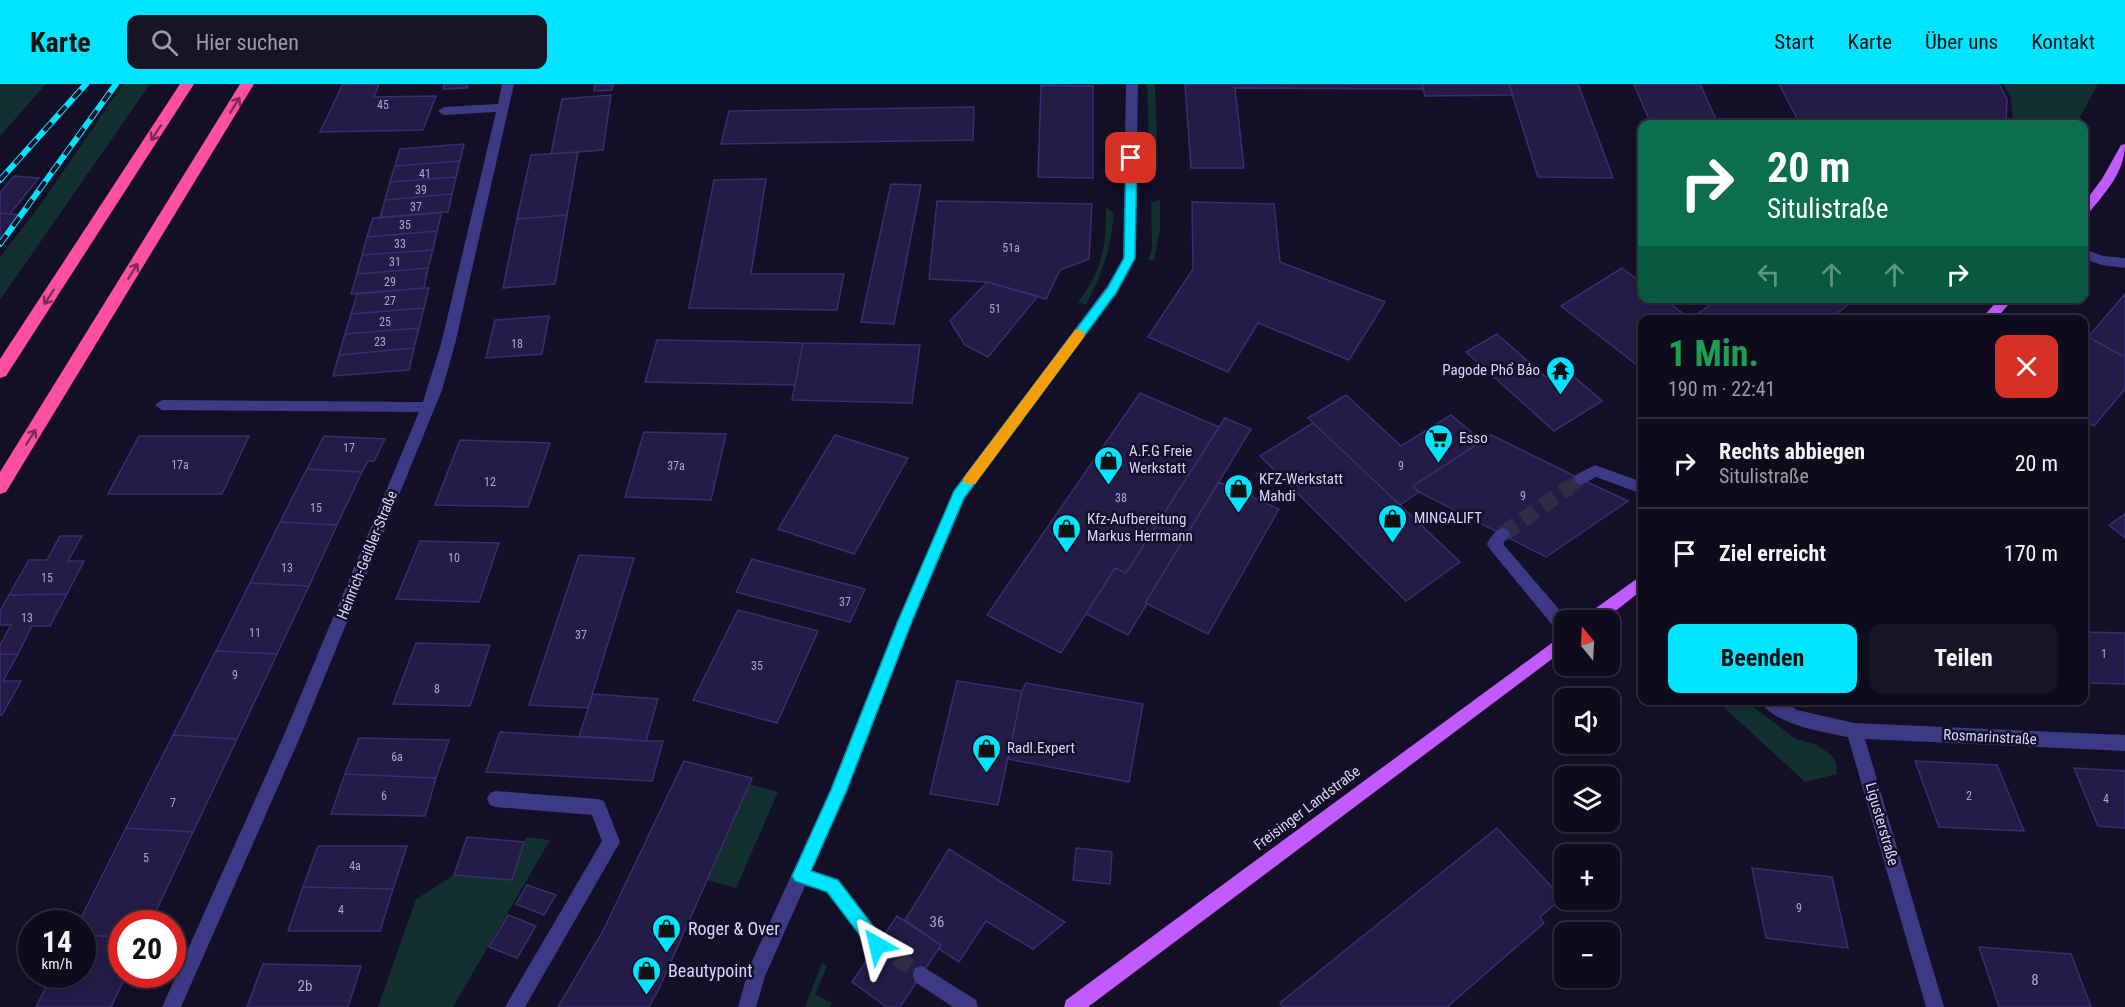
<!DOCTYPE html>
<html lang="de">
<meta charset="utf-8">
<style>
body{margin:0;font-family:"Roboto Condensed",sans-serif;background:#171425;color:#f1f3f6;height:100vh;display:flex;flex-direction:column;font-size:22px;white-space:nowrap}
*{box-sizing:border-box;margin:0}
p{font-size:20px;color:#9b9ba3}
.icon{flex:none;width:33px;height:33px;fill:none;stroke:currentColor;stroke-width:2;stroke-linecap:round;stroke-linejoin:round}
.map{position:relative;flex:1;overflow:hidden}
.panel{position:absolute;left:1638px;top:231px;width:450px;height:390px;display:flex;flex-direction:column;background:#0e0b1c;border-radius:12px;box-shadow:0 3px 9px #0003,0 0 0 2px #2e2b3b}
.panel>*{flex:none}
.guide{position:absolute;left:1638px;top:36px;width:450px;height:183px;border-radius:12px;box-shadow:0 3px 9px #0003,0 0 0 2px #2e2b3b;background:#0b6e4f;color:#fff;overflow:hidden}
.needle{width:39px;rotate:342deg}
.fabs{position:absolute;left:1554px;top:526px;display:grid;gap:12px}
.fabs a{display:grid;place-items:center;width:66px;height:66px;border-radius:12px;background:#0e0b1c;box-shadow:0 3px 9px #0003,0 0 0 2px #2e2b3b;font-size:30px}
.speed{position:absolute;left:18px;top:826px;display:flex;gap:12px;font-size:30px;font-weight:700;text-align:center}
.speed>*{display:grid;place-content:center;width:78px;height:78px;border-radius:50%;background:#0e0b1c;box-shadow:0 3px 9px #0003,0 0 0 2px #2e2b3b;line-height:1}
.speed small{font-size:15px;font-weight:400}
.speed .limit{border:9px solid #d22;background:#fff;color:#111}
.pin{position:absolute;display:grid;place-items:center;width:51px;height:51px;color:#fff;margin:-26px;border-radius:12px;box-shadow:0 3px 9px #0006}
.me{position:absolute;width:66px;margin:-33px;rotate:323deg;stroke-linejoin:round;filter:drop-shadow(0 0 4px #0008)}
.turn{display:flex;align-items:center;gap:21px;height:126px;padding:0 30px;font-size:27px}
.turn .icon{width:78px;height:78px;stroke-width:2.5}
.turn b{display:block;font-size:42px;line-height:51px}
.lanes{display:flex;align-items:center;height:57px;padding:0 30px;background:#0003;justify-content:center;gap:30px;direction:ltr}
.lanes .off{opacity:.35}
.round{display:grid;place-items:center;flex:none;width:63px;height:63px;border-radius:12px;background:#171425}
.head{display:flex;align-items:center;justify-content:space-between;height:102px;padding:0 30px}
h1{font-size:36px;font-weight:700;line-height:45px;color:#1e9e55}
.primary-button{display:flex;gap:12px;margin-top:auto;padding:12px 30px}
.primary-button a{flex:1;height:69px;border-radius:12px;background:#00e5ff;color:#111;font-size:24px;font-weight:700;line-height:69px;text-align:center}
.primary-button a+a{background:#171425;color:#f1f3f6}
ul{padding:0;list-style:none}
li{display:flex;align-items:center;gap:18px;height:90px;padding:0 30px;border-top:2px solid #2e2b3b}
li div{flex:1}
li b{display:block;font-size:22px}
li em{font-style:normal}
header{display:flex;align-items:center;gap:36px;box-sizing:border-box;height:84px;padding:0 30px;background:#00e5ff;color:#111}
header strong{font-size:28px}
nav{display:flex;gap:33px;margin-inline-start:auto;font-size:21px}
.search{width:420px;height:54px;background:#171425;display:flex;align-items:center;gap:15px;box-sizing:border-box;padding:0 21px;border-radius:12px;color:#9b9ba3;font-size:22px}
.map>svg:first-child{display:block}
</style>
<header>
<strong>Karte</strong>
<div class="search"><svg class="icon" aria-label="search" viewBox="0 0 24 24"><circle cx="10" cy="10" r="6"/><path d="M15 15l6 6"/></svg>Hier suchen</div>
<nav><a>Start</a><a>Karte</a><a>Über uns</a><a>Kontakt</a></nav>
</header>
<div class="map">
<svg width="2125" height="923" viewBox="0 0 2125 923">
<rect width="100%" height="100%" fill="#130f26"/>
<path fill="#12302f" d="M0,0h46l-46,52z
M123,0h27l-150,216v-43l38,-49z
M1147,0h8l3,87 -8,-1z
M2003,0h95l-22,40h-63l-2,-26z
M1160,116v29l-6,32 -6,-1 4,-11 -1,-47z
M1106,123l8,7c-4,37 -11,58 -28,91l-8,-3c25,-33 28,-55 28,-95z
M1717,617h28l51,38 21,6 14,10 5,7 1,12 -32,8z
M749,700l29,8 -42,96 -29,-8z
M526,753l24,3 -97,167h-75l38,-108 38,-24 57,4z
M822,879l5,3 -12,28 17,9 -2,4h-25z"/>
<path fill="#241b47" stroke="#3b2d73" stroke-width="1.5" d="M343,0h36l-5,13 62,-1 -13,34 -103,2z
M444,0h24l-1,4 -24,1z
M595,0h18l-1,6 -18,1z
M1185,0h237l1,5 -188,-1 9,80h-53z
M1422,0h87l4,11 -88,1z
M1509,0h69l35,94 -75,-1z
M1634,0h66l18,40h-67z
M1779,0h220l8,15 -1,25h-206z
M1041,1l52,1v92l-55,-1z
M611,11l-8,55 -52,4 11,-55z
M974,23l-1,33 -252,4 8,-33z
M464,60l-4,17 -65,5 5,-17z
M578,68l-11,63 -50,4 14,-64z
M460,77l-4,16 -66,5 5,-16z
M14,92l25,2 -29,36 -10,-1v-20z
M456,93l-4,17 -67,6 5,-18z
M766,95l-15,95h93l-7,36 -148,-2 25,-128z
M891,100l30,1 -27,139 -33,-2z
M452,110l-4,18 -68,6 5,-18z
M937,117l155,3 -3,55 -29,11 -14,29 -59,-17 -58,-3z
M1192,118l82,2 6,58 105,40 -36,58 -91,-37 -30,49 -80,-35 45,-68z
M442,128l-5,19 -70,6 6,-19z
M0,129l23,2 -23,29z
M567,131l-12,69 -52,4 14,-69z
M437,147l-4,19 -71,5 5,-18z
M433,166l-5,18 -71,6 5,-19z
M428,184l-4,20 -73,6 6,-20z
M1622,184l20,15v15h21l27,21 30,-21h136l-27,22h-187v49l-81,-63z
M987,198l51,14 -50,61 -23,-12 -15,-24z
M424,204h5l-5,20 -73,6 6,-20z
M2125,210v63l-37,-20z
M424,224l-5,20 -74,6 6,-20z
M549,232l-7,38 -56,4 9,-38z
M419,244l-5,20 -75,7 6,-21z
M1497,250l49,43 17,-10 39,34 -48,30 -88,-79z
M2088,253l37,20v32l-31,37 -10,-6v-78z
M657,256l61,1 85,2 -8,42 -150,-3z
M803,259l117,2 -8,58 -120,-3z
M414,264l-5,22 -76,6 6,-21z
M1140,309l79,34 -93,146 -11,-5 -54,85 -74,-38z
M1346,311l55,51 50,-31 31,26 -69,45 6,6 -19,13 -92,-87z
M1225,334l26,11 -106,174 2,1 -19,31 -42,-21 29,-46 11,5z
M1313,339l87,82 60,57 -54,39 -146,-145z
M644,348l82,2 -15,66 -86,-3z
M835,351l73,23 -54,96 -76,-25z
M1491,351l90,44 47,22 -82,56 -127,-65 -6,-6z
M139,352h110l-27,58h-114z
M324,352l61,3 -11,22h-6l-6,11 -55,-3z
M460,356l90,3 -22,64 -93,-2z
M307,385l55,3 -25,53 -57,-3z
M1219,398l60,27 -71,125 -63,-31z
M2125,430v24l-16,-13z
M280,438l57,3 -28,61 -59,-3z
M60,452h22l-14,25h16l-17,33 -58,1 20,-35h18z
M420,457l79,2 -20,59 -83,-3z
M579,471l55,3 -46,150 -59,-3z
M752,475l113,30 -15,33 -114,-30z
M250,499l59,3 -32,68 -61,-3z
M67,510l-17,32h-18l-14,28h-18v-9l11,-20h-11v-14l9,-16z
M738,526l80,21 -41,92 -84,-23z
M2084,548l41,1v51l-37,-1 -4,-9z
M416,559l74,2 -20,61 -77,-2z
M216,567l61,3 -40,85 -64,-4z
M0,570h18l-15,27h18l-19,34h-2z
M957,597l65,10 -24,114 -68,-11z
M1026,599l117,21 -14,78 -121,-23 14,-68z
M593,610l65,5 -12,42 -67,-5z
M500,648l146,9h17l-11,40 -166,-9z
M173,651l64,4 -44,93 -67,-4z
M359,654l90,2 -13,38 -91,-4z
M684,677l68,17 -93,211 -10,18h-91l45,-76z
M1915,677l82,4 27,66 -85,-4z
M2074,684l51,3v57l-27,-2z
M345,690l91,4 -11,38 -94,-2z
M126,744l67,4 -43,92h-28v13l-40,-2v-11h-4z
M1497,744l65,70 -22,19 4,6 -97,84h-164l-3,-4z
M467,753l57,5 -12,38 -58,-5z
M318,762h89l-14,43 -90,-2z
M1076,764l36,4 -2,32 -37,-4z
M949,765l116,73 -32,27 -47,-28 -27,41 -20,-13 2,-4 -36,-25z
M1752,784l80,9 16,71 -82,-10z
M527,801l29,10 -12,20 -28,-11z
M303,803l90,2 -13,42h-92z
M508,831l28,11 -19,32 -28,-11z
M897,832l44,29 -41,62h-13l-35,-25z
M82,851l40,2v38h4l-15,32h-75l16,-32h30z
M1979,863l92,7 20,53h-92z
M263,880l98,2 -13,41h-101z"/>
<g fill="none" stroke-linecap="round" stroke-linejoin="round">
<path stroke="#312d47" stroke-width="13" stroke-dasharray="13 7" stroke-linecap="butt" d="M1569,403l12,-8"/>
<path stroke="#312d47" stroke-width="16" stroke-dasharray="16 8" stroke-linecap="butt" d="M1503,450l68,-48
M877,860l45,31"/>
<path fill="#3d3a85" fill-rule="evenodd" d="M502,0h12l-59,260 -13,46 -142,347 -119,270h-19l122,-272 135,-323 -257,-2 -7,-5 7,-5 261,2 18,-58 55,-232 -52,3 -6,-4 6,-4 54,-3z
M1126,0h12l-3,174 -18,34 -152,206 -52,123 -66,171 -35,78 26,9 45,59 3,6 -3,6 -6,3 -6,-3 -44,-58 -22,-6 -40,90 -9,31h-18l11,-39 81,-178 67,-169 57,-130 153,-205 16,-28z
M2084,165l19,7 22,2v10l-23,-3 -18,-6z
M1595,381l47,17v12l-46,-17 -15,8 -5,-2 -2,-4 2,-4z
M1503,444l5,2 2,4 -7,10 66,77h-5v13l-6,-2 -69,-84 -2,-4c3,-7 9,-14 16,-16z
M1760,616h22l15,10 57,13 271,12v16l-260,-12 79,268h-18l-78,-270c-24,-5 -77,-13 -88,-37z
M496,707l102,8 6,2 16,41 -95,165h-20l97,-166 -10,-26 -96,-8 -6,-2 -3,-6 3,-6z
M922,882l54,34 2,7h-25l-38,-25 -2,-7 2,-7z"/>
<path fill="#c25bff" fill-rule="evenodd" d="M2125,60c0,28 -20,49 -37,70l-4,1v-12l18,-24 19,-34z
M2000,214h14l-19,22h-15z
M1642,491v15l-39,31h-20l2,-5z
M1564,550v16l-476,357h-24l2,-7z"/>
<path fill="#ff4fa3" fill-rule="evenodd" d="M180,0h14l-188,292 -6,2v-19z
M240,0h14l-248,408 -6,2v-22z"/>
<defs>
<path id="rail" d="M0,96l86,-96
M0,160l116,-160"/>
</defs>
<use href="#rail" stroke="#00e5ff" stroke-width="6"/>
<use href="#rail" stroke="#130f26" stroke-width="4" stroke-dasharray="11" stroke-linecap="butt"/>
</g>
<defs><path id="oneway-shaft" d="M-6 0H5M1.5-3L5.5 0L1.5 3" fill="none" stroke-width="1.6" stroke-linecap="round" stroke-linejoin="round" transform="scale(1.5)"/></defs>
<g stroke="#7d2c5e">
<use href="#oneway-shaft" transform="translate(235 21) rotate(-58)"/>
<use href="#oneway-shaft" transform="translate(156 49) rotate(123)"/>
<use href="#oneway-shaft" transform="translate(133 187) rotate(-58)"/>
<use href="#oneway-shaft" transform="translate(49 213) rotate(123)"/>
<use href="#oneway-shaft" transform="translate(31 353) rotate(-58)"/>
</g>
<path fill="#00e5ff" stroke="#0095a6" stroke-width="1.5" d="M1131,70l6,4 -2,100 -19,35 -152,205 -52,123 -66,171 -35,79 27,9 45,59 3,6 -3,5 -6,3 -6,-3 -44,-58 -32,-11 -3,-5 39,-86 67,-169 56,-130 154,-204 16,-29 2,-100z"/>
<path fill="#f59e0b" d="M1079,245l6,5 -1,3 -109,147h-10l-2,-4 2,-4 110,-146z"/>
<defs>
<symbol id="temple-pin" viewBox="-11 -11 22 30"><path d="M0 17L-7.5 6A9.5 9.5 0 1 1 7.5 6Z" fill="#00e5ff" stroke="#130f26"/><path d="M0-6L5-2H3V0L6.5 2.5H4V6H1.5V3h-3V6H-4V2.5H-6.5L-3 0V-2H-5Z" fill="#111"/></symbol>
<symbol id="supermarket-pin" viewBox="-11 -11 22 30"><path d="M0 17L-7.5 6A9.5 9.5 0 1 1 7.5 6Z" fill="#00e5ff" stroke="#130f26"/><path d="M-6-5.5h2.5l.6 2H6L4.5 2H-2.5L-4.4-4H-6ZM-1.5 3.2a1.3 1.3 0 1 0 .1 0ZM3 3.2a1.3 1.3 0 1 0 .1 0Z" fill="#111"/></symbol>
<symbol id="shop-pin" viewBox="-11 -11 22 30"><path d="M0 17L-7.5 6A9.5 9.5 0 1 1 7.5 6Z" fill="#00e5ff" stroke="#130f26"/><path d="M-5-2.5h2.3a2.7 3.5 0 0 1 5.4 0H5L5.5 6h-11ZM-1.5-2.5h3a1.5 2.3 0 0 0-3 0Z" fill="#111"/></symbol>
</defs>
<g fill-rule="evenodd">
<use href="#temple-pin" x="1544" y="270" width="33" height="45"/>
<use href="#supermarket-pin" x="1422" y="338" width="33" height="45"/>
<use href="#shop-pin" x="1092" y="360" width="33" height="45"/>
<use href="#shop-pin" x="1222" y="388" width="33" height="45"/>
<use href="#shop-pin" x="1376" y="418" width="33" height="45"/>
<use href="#shop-pin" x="1050" y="428" width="33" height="45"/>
<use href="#shop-pin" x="970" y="648" width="33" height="45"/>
<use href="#shop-pin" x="650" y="828" width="33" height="45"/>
<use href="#shop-pin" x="630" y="870" width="33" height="45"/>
</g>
<g text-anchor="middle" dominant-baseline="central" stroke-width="5" stroke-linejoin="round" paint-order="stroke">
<g font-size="12" fill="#aca6d1">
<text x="383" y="21">45</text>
<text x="425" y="90">41</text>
<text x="421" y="106">39</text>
<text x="416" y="123">37</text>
<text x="405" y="141">35</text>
<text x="400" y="160">33</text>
<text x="1011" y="164">51a</text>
<text x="395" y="178">31</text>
<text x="390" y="198">29</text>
<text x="390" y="217">27</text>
<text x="995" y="225">51</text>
<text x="385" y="238">25</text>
<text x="380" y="258">23</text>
<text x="517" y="260">18</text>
<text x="349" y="364">17</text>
<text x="180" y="381">17a</text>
<text x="676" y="382">37a</text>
<text x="1401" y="382">9</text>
<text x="490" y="398">12</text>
<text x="1523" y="412">9</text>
<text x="1121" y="414">38</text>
<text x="316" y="424">15</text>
<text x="454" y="474">10</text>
<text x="287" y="484">13</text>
<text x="47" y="494">15</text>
<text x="845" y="518">37</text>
<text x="27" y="534">13</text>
<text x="255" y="549">11</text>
<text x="581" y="551">37</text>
<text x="2104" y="570">1</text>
<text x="757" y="582">35</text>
<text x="235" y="591">9</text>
<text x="437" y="605">8</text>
<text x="397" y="673">6a</text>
<text x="384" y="712">6</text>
<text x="1969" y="712">2</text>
<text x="2106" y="715">4</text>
<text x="173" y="719">7</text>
<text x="146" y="774">5</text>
<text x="355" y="782">4a</text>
<text x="1799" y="824">9</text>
<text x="341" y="826">4</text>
</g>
<g font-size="15" fill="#d9d4ff" stroke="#130f26" text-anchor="start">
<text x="1540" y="286" text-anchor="end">Pagode Phổ Bảo</text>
<text x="1459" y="354">Esso</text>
<text x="1129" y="367">A.F.G Freie<tspan x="1129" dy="17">Werkstatt</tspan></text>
<text x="1259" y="395">KFZ-Werkstatt<tspan x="1259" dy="17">Mahdi</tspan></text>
<text x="1414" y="434">MINGALIFT</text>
<text x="1087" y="435">Kfz-Aufbereitung<tspan x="1087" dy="17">Markus Herrmann</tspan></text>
<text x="1007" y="664">Radl.Expert</text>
</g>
<g font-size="15" fill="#d9d4ff" stroke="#130f26">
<text transform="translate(367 471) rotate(-68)">Heinrich-Geißler-Straße</text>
<text transform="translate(1990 653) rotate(3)">Rosmarinstraße</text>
<text transform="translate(1307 724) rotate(-37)">Freisinger Landstraße</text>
<text transform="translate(1882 740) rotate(74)">Ligusterstraße</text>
</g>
<g font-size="15" fill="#aca6d1">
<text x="937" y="838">36</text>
<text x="2035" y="896">8</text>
<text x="305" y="902">2b</text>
</g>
<g font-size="18" fill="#d9d4ff" stroke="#130f26" text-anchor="start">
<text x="688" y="844">Roger &amp; Over</text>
<text x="668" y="886">Beautypoint</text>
</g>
</g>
</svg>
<div class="fabs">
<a><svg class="needle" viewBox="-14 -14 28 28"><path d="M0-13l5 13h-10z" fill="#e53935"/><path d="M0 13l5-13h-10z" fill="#9b9ba3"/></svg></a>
<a><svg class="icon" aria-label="sound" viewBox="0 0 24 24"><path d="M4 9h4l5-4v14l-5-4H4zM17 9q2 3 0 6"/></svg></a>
<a><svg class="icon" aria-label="layers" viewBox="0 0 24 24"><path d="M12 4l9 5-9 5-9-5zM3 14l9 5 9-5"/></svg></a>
<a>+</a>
<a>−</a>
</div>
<div class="speed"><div>14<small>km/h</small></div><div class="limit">20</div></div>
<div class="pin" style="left:1131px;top:74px;background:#d93025"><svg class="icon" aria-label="arrive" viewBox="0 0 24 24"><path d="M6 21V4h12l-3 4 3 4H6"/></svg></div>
<svg class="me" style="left:877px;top:861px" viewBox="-20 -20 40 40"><path d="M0-17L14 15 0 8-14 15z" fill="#00e5ff" stroke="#fff" stroke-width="4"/></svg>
<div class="guide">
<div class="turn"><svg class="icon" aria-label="right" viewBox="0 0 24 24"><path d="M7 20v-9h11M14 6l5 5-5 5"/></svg><div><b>20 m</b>Situlistraße</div></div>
<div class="lanes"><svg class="icon off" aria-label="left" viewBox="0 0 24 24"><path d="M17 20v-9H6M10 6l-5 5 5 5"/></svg><svg class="icon off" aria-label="ahead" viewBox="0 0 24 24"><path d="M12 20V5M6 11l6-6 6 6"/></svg><svg class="icon off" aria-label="ahead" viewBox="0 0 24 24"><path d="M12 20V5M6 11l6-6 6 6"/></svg><svg class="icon" aria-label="right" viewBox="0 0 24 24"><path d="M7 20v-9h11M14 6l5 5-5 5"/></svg></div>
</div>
<section class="panel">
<div class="head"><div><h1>1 Min.</h1><p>190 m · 22:41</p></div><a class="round" style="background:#d93025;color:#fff"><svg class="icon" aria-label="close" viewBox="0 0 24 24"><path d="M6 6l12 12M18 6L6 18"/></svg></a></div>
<ul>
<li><svg class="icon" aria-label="right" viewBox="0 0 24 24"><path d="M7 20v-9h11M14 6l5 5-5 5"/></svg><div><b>Rechts abbiegen</b><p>Situlistraße</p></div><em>20 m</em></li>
<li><svg class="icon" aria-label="arrive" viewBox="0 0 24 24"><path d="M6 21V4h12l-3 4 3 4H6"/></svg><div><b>Ziel erreicht</b></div><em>170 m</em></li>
</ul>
<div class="primary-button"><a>Beenden</a><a>Teilen</a></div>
</section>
</div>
